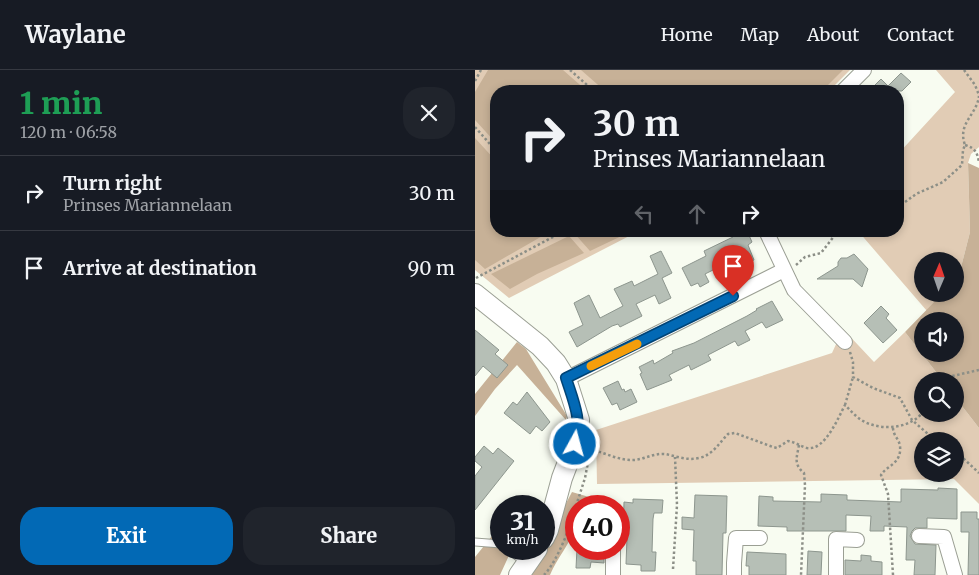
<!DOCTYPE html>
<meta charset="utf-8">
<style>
body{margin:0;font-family:Merriweather,serif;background:#20242c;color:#f1f3f6;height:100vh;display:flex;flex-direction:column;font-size:19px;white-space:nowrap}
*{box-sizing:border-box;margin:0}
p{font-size:16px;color:#9ea1a6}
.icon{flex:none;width:28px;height:28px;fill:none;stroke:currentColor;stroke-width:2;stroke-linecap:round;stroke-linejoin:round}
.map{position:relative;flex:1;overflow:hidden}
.drawer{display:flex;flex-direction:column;background:#171b24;width:475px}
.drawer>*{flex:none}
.top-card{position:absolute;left:15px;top:15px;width:414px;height:152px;border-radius:20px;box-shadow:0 2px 8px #0003;background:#171b24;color:#f1f3f6;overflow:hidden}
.needle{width:32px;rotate:2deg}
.tools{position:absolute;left:439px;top:182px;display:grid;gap:10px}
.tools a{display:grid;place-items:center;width:50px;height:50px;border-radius:50%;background:#171b24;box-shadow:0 2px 8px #0003;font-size:25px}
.speed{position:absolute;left:15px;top:425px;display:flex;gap:10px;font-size:25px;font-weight:700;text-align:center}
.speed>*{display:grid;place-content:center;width:65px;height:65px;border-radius:50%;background:#171b24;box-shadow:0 2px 8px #0003;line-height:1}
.speed small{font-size:12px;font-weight:400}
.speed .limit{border:8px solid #d22;background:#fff;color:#111}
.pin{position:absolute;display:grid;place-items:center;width:42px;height:42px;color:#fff;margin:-51px -21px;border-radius:50% 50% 50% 0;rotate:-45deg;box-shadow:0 0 5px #0007}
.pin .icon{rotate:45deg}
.me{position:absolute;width:55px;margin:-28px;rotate:7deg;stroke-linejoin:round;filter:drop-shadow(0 0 4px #0008)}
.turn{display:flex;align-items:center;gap:18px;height:105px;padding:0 20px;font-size:22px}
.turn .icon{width:65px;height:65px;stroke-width:2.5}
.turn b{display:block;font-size:35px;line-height:42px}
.lanes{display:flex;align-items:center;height:48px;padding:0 20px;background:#0003;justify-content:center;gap:25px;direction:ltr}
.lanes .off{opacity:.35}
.round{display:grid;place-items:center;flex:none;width:52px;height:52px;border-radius:20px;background:#20242c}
.headline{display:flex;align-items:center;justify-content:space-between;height:85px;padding:0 20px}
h1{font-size:30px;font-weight:800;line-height:38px;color:#1e9e55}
.primary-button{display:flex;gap:10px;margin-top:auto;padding:10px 20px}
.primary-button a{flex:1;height:58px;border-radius:20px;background:#0269b5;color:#fff;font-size:20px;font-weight:800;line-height:58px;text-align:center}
.primary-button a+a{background:#20242c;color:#f1f3f6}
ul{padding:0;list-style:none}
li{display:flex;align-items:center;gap:15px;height:75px;padding:0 20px;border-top:1px solid #363941}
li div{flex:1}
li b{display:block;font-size:19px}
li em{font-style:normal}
header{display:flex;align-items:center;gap:30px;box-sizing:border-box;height:70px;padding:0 25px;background:#171b24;border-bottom:1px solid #363941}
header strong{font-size:24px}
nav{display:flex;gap:28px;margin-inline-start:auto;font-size:18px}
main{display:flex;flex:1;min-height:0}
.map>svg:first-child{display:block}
</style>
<header>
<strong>Waylane</strong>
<nav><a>Home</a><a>Map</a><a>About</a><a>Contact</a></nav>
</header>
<main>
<section class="drawer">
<div class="headline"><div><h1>1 min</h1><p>120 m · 06:58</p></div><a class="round"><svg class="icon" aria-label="close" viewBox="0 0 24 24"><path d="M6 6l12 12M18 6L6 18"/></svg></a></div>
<ul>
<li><svg class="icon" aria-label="right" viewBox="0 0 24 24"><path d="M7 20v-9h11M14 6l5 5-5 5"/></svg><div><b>Turn right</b><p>Prinses Mariannelaan</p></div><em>30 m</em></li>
<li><svg class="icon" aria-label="arrive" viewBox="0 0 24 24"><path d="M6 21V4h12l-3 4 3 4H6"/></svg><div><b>Arrive at destination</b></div><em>90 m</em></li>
</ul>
<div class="primary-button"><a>Exit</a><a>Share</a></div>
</section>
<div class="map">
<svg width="504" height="505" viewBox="0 0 504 505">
<rect width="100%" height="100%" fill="#f8fcf1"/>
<path fill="#e1ccb5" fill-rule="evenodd" d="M0,0h375l-21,21h-333v140h143l-130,67 -34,-28z
M461,0h43v77l-8,7 -3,9 2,69 -11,43 -4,4v-18h-32v33h19l-15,17 -69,-80h39l1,-77 57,-62z
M368,259l31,33 31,-30 38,49h-20v33h32v-17l24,31v76l-25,-25 -357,5 -1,-54 236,-77zM448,371h32v33h-32z"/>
<path fill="#c7b197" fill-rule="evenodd" d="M13,0h75l24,21h-91v52l-21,-23v-28z
M106,0h262l-21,21h-217z
M0,68l21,23v70h55l-66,38 -10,-9z
M493,93l11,5v260l-24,-31v-16h-12l-38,-49 37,-38h13v-15l4,-4 11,-43zM448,251h32v33h-32z
M103,161h54l-42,20 -16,-18z
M94,166l15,17 -47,21 -27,15 -19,-15z
M42,272l9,7 41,67 -1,4 -49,-55 -22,24 -20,27v-22z
M97,422l17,5 -4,9h-9c0,6 1,14 0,20 -6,18 -19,32 -26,49h-22z
M26,455v24h11l-12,26h-25v-18z"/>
<path fill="#b6bfb6" stroke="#8d968e" d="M426,3l10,9 -9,9h-33l12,-12 7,7z
M256,161h16l5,11 -4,3 6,15 -15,7 -3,-6 -8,4 -1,-2 -22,11 4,8 -9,5 -2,-4 -7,3 -9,-18 24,-12 -2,-5 29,-14z
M186,181l11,22 -10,5 9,20 -12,6 -4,-9 -19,9 6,12 -22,11 -2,-3 -6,2 -35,21 -8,-15 14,-7 -9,-22 15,-8 11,23 23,-12 -9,-17 18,-8 2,5 24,-12 -8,-18z
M379,184l14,15 -6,18 -9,-8h-36l21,-13v-4l3,-4h6z
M297,231l11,19 -17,8 -4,-6 -17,9 5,9 -12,6 -3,-5 -27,14 3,5 -20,10 -2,-5 -20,10 3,5 -25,10 -7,-16 2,-1 -3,-6 14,-7 1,4 19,-11 -1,-2 22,-8 53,-27 10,-6 -1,-1z
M406,236l8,8 -3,4 11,12 -14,13 -19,-20z
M0,260l24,20 -4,4 13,11 -11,13 -14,-12 -8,10z
M143,311l4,9 2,-1 1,3 6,-3 6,13 -17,8 -3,-7 -5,2 -9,-17z
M52,322l23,30 -8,9 -6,-5 -6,8 -26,-21 9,-11 4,3z
M9,376l9,8 5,-6 16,13 -39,49v-34l7,-9 -7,-6v-4z
M463,418l19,1v30l-30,-1v10h-12l-3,3 -2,5 5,8 21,1 -1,30h-21l1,-15h-9l1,-33 -23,-1v5h-14l1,-15 -25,-1v16h-59v-4l-29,-1 1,-30 14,1v4l48,1v-8l26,1v5l54,2v-13l37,1z
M220,425l32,1 -1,37h-3l-1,42h-26v-14h-3l1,-31 -12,-1v-12l12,1z
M158,429l30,1 -1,13h-8l-1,6 -1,33h4l-1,19h-14v-6l-15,-1 1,-26h-4l1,-36 9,1z
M486,442h16v7h2v56h-11l1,-43h-8z
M102,479h27v14l-13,-1 -1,6h-14z
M333,481l14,1 -1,23h-14z
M272,482l39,2v21h-37v-9h-3z
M386,485l10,1v5l11,1v13h-37v-15l16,1z"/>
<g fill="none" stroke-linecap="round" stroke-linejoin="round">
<defs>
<path id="lane" d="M0,472l26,2
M35,479l4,5 12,9"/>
<path id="street" d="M368,21l21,-21
M291,161l28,59 51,52
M91,309l218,-109
M444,466l25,1 11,38
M138,479v26
M259,505v-12l2,-25h24
M361,505v-36l21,1"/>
<path id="secondary" d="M0,224l65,52 16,17 10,16 8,25 5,16 -1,16 -16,42 -14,52 -4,8
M44,505l18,-26"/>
</defs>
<use href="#lane" stroke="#9b9f94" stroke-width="9"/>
<use href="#street" stroke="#9b9f94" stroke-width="16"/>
<use href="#secondary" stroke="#9b9f94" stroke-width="22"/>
<path stroke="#8c8f87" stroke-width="2.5" stroke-dasharray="2.5 2.5" stroke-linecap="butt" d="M95,0l24,21
M489,0l11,15 4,10
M0,11l6,-11
M0,57l21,24
M490,75c10,3 12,7 14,17
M422,138l19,-14 27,-12 19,-17 1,-15 2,-5c-8,-22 12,-30 14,-49
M321,195l9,-8 16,-4 17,-22
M1,208l88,-47
M375,282l3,10v15l20,11 27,10 12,22 24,21
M469,311l4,-4 31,-7
M370,335l8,-28
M324,375c-2,12 -6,19 5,28l1,12 -4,90
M114,379c15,3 30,12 45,11 11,-1 20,-7 31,-6 11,2 22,7 34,4 14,-3 20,-15 29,-24l7,-1 38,14 4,1 11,-7c7,1 12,5 19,7 18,3 31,-30 38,-43 6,6 11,12 18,16 18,10 47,8 60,-9
M480,383l8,5 16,15
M101,436l9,-28 4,-21
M198,499l4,-64 -2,-48
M69,505c13,-13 27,-50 32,-68
M418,505l-5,-81 -7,-19c5,-9 21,-11 19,-29 -1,-7 -7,-11 -7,-18"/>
<use href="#lane" stroke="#fff" stroke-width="7"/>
<use href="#street" stroke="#fff" stroke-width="14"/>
<use href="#secondary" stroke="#fff" stroke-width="20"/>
</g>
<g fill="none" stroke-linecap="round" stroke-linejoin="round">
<defs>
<path id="route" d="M100,374c8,-22 -2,-44 -9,-66l167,-82"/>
</defs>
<use href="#route" stroke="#014476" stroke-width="12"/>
<use href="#route" stroke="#0269b5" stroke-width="9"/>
<path stroke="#f59e0b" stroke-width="9" d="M116,296l46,-22"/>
</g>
</svg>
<div class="tools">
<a><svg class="needle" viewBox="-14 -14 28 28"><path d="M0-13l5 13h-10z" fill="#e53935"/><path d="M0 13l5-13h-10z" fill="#9ea1a6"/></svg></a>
<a><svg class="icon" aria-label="sound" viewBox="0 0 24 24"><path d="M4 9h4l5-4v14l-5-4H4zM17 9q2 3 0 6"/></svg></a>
<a><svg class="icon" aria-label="search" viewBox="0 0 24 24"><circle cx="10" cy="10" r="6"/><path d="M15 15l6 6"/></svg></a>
<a><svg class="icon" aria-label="layers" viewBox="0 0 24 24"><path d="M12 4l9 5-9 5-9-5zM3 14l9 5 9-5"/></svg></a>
</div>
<div class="speed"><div>31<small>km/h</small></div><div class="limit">40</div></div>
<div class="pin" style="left:258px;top:226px;background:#d93025"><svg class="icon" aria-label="arrive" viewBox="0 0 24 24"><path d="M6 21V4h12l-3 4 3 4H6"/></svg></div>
<svg class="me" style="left:100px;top:374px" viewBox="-20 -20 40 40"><circle r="17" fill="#0269b5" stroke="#fff" stroke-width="3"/><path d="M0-11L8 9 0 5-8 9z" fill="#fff"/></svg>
<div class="top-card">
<div class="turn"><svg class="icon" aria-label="right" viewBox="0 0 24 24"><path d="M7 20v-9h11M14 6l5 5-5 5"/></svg><div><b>30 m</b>Prinses Mariannelaan</div></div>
<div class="lanes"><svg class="icon off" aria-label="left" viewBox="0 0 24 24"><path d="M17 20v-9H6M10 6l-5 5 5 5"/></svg><svg class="icon off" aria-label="ahead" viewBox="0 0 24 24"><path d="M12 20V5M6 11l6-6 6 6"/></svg><svg class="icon" aria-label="right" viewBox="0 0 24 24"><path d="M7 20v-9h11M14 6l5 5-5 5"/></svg></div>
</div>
</div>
</main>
